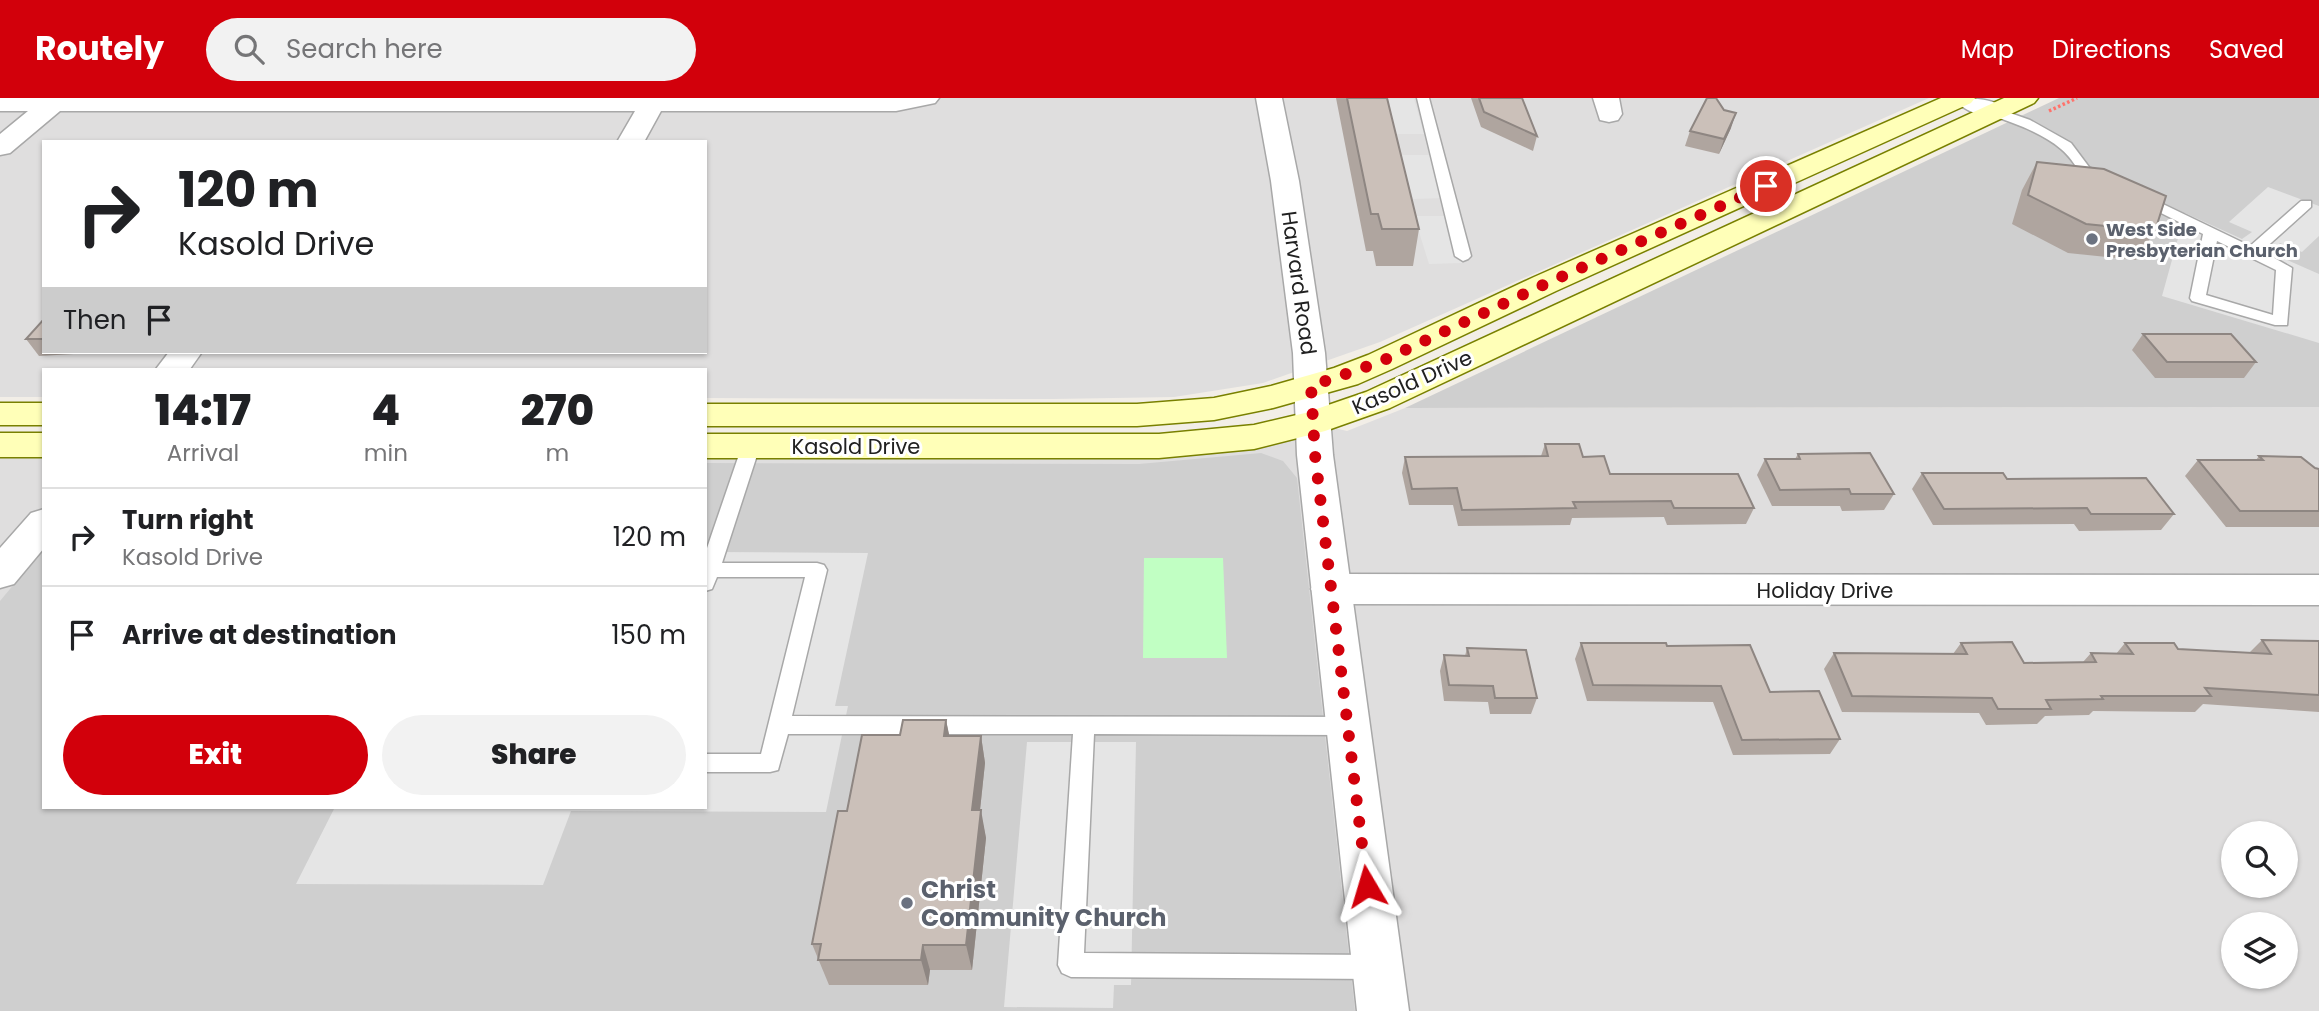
<!DOCTYPE html>
<style>
body{margin:0;font-family:Poppins,sans-serif;background:#f2f2f2;color:#202124;height:100vh;display:flex;flex-direction:column;font-size:26px;white-space:nowrap}
*{box-sizing:border-box;margin:0}
p{font-size:23px;color:#757577}
.icon{flex:none;width:38px;height:38px;fill:none;stroke:currentColor;stroke-width:2;stroke-linecap:round;stroke-linejoin:round}
.map{position:relative;flex:1;overflow:hidden}
.sheet{position:absolute;left:42px;top:270px;width:665px;height:441px;display:flex;flex-direction:column;background:#fff;border-radius:0px;box-shadow:0 2px 5px #0004}
.sheet>*{flex:none}
.top-card{position:absolute;left:42px;top:42px;width:665px;height:214px;border-radius:0px;box-shadow:0 2px 5px #0004;background:#fff;color:#202124;overflow:hidden}
.buttons{position:absolute;left:2221px;top:723px;display:grid;gap:14px}
.buttons a{display:grid;place-items:center;width:77px;height:77px;border-radius:50%;background:#fff;box-shadow:0 2px 5px #0004;font-size:35px}
.pin{position:absolute;display:grid;place-items:center;width:60px;height:60px;color:#fff;margin:-30px;border:4px solid #fff;border-radius:50%;box-shadow:0 2px 7px #0007}
.me{position:absolute;width:77px;margin:-38px;rotate:353deg;stroke-linejoin:round;filter:drop-shadow(0 0 5px #0008)}
.turn{display:flex;align-items:center;gap:24px;height:147px;padding:0 21px;font-size:32px}
.turn .icon{width:91px;height:91px;stroke-width:2.5}
.turn b{display:block;font-size:49px;line-height:60px}
.then{display:flex;align-items:center;height:66px;padding:0 21px;background:#0003;gap:14px;font-size:26px}
.eta{display:flex;justify-content:space-evenly;align-items:center;height:119px;text-align:center}
.eta b{font-size:42px;font-weight:800;line-height:49px}
.primary-button{display:flex;gap:14px;margin-top:auto;padding:14px 21px}
.primary-button a{flex:1;height:80px;border-radius:42px;background:#d2000b;color:#fff;font-size:28px;font-weight:800;line-height:80px;text-align:center}
.primary-button a+a{background:#f2f2f2;color:#202124}
ul{padding:0;list-style:none}
li{display:flex;align-items:center;gap:21px;height:98px;padding:0 21px;border-top:2px solid #e0e0e0}
li div{flex:1}
li b{display:block;font-size:26px}
li em{font-style:normal}
header{display:flex;align-items:center;gap:42px;box-sizing:border-box;height:98px;padding:0 35px;background:#d2000b;color:#fff}
header strong{font-size:33px}
nav{display:flex;gap:38px;margin-inline-start:auto;font-size:24px}
.search{width:490px;height:63px;background:#f2f2f2;display:flex;align-items:center;gap:18px;box-sizing:border-box;padding:0 24px;border-radius:38px;color:#757577;font-size:26px}
.map>svg:first-child{display:block}
</style>
<header>
<strong>Routely</strong>
<div class="search"><svg class="icon" aria-label="search" viewBox="0 0 24 24"><circle cx="10" cy="10" r="6"/><path d="M15 15l6 6"/></svg>Search here</div>
<nav><a>Map</a><a>Directions</a><a>Saved</a></nav>
</header>
<div class="map">
<svg width="2319" height="913" viewBox="0 0 2319 913">
<rect width="100%" height="100%" fill="#f2eee7"/>
<path fill="#dfdede" fill-rule="evenodd" d="M0,0h1929l-549,244 -117,41 -89,14 -121,2 -348,-1v-29h-661v28h-44zM44,44h661v210h-661z
M2319,309v604h-2319v-566h44v362h661v-361l398,2 210,-25 34,8 58,-23zM2233,735h53v53h-53zM2233,826h53v52h-53z"/>
<path fill="#cfcfcf" d="M2059,0h260v309l-914,1z
M1261,355l22,8 14,17 58,533h-1355v-410l44,-53v259h661v-344l434,1z"/>
<path fill="#c1ffc3" d="M1144,460h79l4,100h-84z"/>
<path fill="#e5e5e5" d="M1386,1h28l10,35h-29z
M1401,57h29l14,43 -31,1z
M2268,89l51,19v30l-17,16 -22,-9 -9,10 48,21v69l-157,-47 23,-83 57,26 10,-7 -23,-10z
M1414,118h31l17,47 -33,1z
M705,454l163,1 -33,153h13l-22,106 -255,-1 -28,74 -247,-1 39,-77h370z
M1027,644h109l-5,243h-17l-1,23 -109,-1z"/>
<g fill="none" stroke-linecap="round" stroke-linejoin="round">
<defs>
<path id="service" d="M1417,0h12l42,158 -3,3 -5,2 -8,-5z
M1996,10l34,12 41,23 18,24 20,11 -7,4c-28,-7 -23,-18 -41,-33 -19,-16 -47,-26 -70,-34l-2,-3z
M2138,94l112,54 51,-45h10v6l-49,44 30,17 -5,57h-12l-83,-24 -2,-3 13,-64 -70,-35 -2,-3zM2217,143l59,29 -3,45 -67,-20z
M751,342l9,6 -38,117h95l7,2 3,5 -35,146 556,1 8,3 3,6 -3,6 -8,3 -254,-1 -10,219 293,2 9,4 4,8 -4,8 -9,4 -306,-2 -9,-4 -4,-8 15,-231h-285l-10,36 -8,2h-65v-18h56l44,-177h-88l-5,12 -7,2v-37l37,-108z"/>
<path id="minor" d="M0,0h939l-4,5 -39,8h-235l-17,31h-27l18,-31h-575l-50,42 -10,2v-21l28,-23h-28z
M1593,0h26l3,16 -4,6 -9,2 -9,-2z
M1953,0c19,0 44,0 56,14l-4,6c-15,3 -43,-7 -52,-20z
M169,254h33l-12,17h-34z
M44,411v39l-30,36 -14,4v-40l31,-35z
M1331,476l988,1v30l-988,-1 -14,-5 -6,-10 6,-10z"/>
<path id="tertiary" d="M1256,0h26l17,83 26,172 8,102 76,556h-52l-60,-556 -4,-102 -22,-172z"/>
<path id="secondary" d="M1941,0h34l-4,5 -415,188 -164,78 -34,15 -85,24 -59,12 -77,6h-432v-22h432l77,-6 57,-12 63,-18 34,-13 166,-78z
M2004,0h34l-4,5 -644,305 -65,23 -71,18 -95,9h-454v-24h454l95,-9 51,-12 61,-21z
M0,305h44v22h-44z
M0,335h44v24h-44z"/>
</defs>
<use href="#service" stroke="#a8a8a8" stroke-width="3"/>
<use href="#minor" stroke="#a8a8a8" stroke-width="3"/>
<use href="#tertiary" stroke="#a8a8a8" stroke-width="3"/>
<use href="#secondary" stroke="#798000" stroke-width="3"/>
<path stroke="#ff726b" stroke-width="3.5" stroke-dasharray="2.5 2.5" stroke-linecap="butt" d="M2049,13l28,-13"/>
<use href="#service" fill="#fff" fill-rule="evenodd"/>
<use href="#minor" fill="#fff" fill-rule="evenodd"/>
<use href="#tertiary" fill="#fff" fill-rule="evenodd"/>
<use href="#secondary" fill="#ffffb8" fill-rule="evenodd"/>
</g>
<path fill="#afa59f" d="M1336,0h51l32,131 -6,37h-37l-3,-15h-7z
M1471,0h51l15,38 -4,15 -52,-24z
M1731,30l-12,26 -34,-8 5,-15z
M2037,64l118,69 -19,29 -68,-7 -56,-29 10,-34z
M44,221v33h64l-69,4 -13,-17z
M2143,236l113,28 -12,16h-89l-23,-28z
M1545,346l38,13 27,17 144,34 -8,16 -79,1 -3,-8 -92,1 -2,7 -112,1 -5,-21h-44l-7,-32 3,-16 136,-1z
M1798,356l96,40 -10,16 -42,1 -2,-5h-68l-15,-31 8,-16h30z
M2259,358l60,13v58h-93l-41,-51 13,-16h58z
M1922,375l252,41 -13,16 -82,1 -5,-7 -141,1 -21,-36z
M2262,542l57,1v71l-116,-8 -8,8 -102,-1 -4,4 -44,1 -8,8 -51,1 -7,-12 -137,-1 -18,-43 10,-16 119,1 8,-11 63,20 59,-1 8,-9 25,1 9,-11 53,6 71,4z
M1581,545l86,3 103,46 70,47 -10,15 -97,1 -20,-53 -126,-1 -12,-42z
M1467,550l70,50 -6,16h-41l-2,-12 -44,-1 -4,-30 4,-16 21,1z
M946,622l3,16h32l4,27 -5,47 6,28 -14,132h-42l-2,15h-99l-17,-41 35,-133 53,-76z"/>
<path fill="#8e8682" d="M1736,15l-5,15 -12,26 5,-15z
M946,622l6,28 -8,-12z
M981,638l4,27 -8,75 -5,-28z
M981,712l5,28 -14,132 -6,-25z
M923,847l7,25 -2,15 -7,-25z"/>
<path fill="#cbc0b9" stroke="#8e8682" stroke-width="2" d="M1347,0h40l32,131h-37l-4,-15h-7z
M1479,0h43l15,38 -53,-24z
M1707,0h9l8,12 12,3 -12,26 -34,-8z
M2037,64l67,7 62,27 -11,35 -69,-7 -58,-29z
M44,221v20h-18z
M2143,236h88l25,28h-89z
M1545,346h34l4,13 21,-1 6,18h128l16,34h-80l-3,-7 -98,1 3,6 -114,2 -5,-22 -45,1 -7,-32 143,-1z
M1870,355l24,41h-43l-2,-5 -69,1 -15,-31h35l-2,-5z
M2259,358l42,1 14,11 4,1v42h-79l-42,-51h65z
M1922,375h81l4,6 139,-1 28,36h-83l-4,-6 -143,1z
M2262,542l57,1v54l-114,-7 6,8h-110l2,3 -57,1 5,9h-53l-6,-11 -140,-2 -18,-43 133,1 -6,-11 51,-1 12,21 72,-1 -5,-9 42,1 -8,-11h49l4,6 93,5z
M1581,545h85l1,3 83,-1 20,47 49,-1 21,48 -98,1 -21,-54 -128,-1z
M1467,550l59,2 11,48h-42l-2,-12 -44,-1 -5,-30 25,1z
M903,622h43l-2,16h37l-9,74h9l-15,135h-43l-2,15h-103l3,-16h-9l26,-133h9l15,-76h38z"/>
<g fill="none" stroke-linecap="round" stroke-linejoin="round">
<path stroke="#d2000b" stroke-width="12" stroke-dasharray="0 21.6" d="M1367,788l-52,-431 -4,-69 69,-24 165,-78 221,-98"/>
</g>
<g fill="#6b7280" stroke="#fff" stroke-width="2.5">
<circle cx="2092" cy="141" r="7"/>
<circle cx="907" cy="805" r="7"/>
</g>
<g text-anchor="middle" dominant-baseline="central" stroke-width="6" stroke-linejoin="round" paint-order="stroke">
<g font-size="18" font-weight="bold" fill="#5b616d" stroke="#fff" text-anchor="start">
<text x="2106" y="131">West Side<tspan x="2106" dy="21">Presbyterian Church</tspan></text>
</g>
<g font-size="21" fill="#212121" stroke="#fff">
<text transform="translate(1299 185) rotate(82)">Harvard Road</text>
<text transform="translate(1412 284) rotate(-24)">Kasold Drive</text>
<text x="856" y="348">Kasold Drive</text>
<text x="1825" y="492">Holiday Drive</text>
</g>
<g font-size="24" font-weight="bold" fill="#5b616d" stroke="#fff" text-anchor="start">
<text x="921" y="791">Christ<tspan x="921" dy="28">Community Church</tspan></text>
</g>
</g>
</svg>
<div class="buttons">
<a><svg class="icon" aria-label="search" viewBox="0 0 24 24"><circle cx="10" cy="10" r="6"/><path d="M15 15l6 6"/></svg></a>
<a><svg class="icon" aria-label="layers" viewBox="0 0 24 24"><path d="M12 4l9 5-9 5-9-5zM3 14l9 5 9-5"/></svg></a>
</div>
<div class="pin" style="left:1766px;top:88px;background:#d93025"><svg class="icon" aria-label="arrive" viewBox="0 0 24 24"><path d="M6 21V4h12l-3 4 3 4H6"/></svg></div>
<svg class="me" style="left:1367px;top:788px" viewBox="-20 -20 40 40"><path d="M0-17L14 15 0 8-14 15z" fill="#d2000b" stroke="#fff" stroke-width="4"/></svg>
<div class="top-card">
<div class="turn"><svg class="icon" aria-label="right" viewBox="0 0 24 24"><path d="M7 20v-9h11M14 6l5 5-5 5"/></svg><div><b>120 m</b>Kasold Drive</div></div>
<div class="then">Then<svg class="icon" aria-label="arrive" viewBox="0 0 24 24"><path d="M6 21V4h12l-3 4 3 4H6"/></svg></div>
</div>
<section class="sheet">
<div class="eta">
<div><b>14:17</b><p>Arrival</p></div>
<div><b>4</b><p>min</p></div>
<div><b>270</b><p>m</p></div>
</div>
<ul>
<li><svg class="icon" aria-label="right" viewBox="0 0 24 24"><path d="M7 20v-9h11M14 6l5 5-5 5"/></svg><div><b>Turn right</b><p>Kasold Drive</p></div><em>120 m</em></li>
<li><svg class="icon" aria-label="arrive" viewBox="0 0 24 24"><path d="M6 21V4h12l-3 4 3 4H6"/></svg><div><b>Arrive at destination</b></div><em>150 m</em></li>
</ul>
<div class="primary-button"><a>Exit</a><a>Share</a></div>
</section>
</div>
